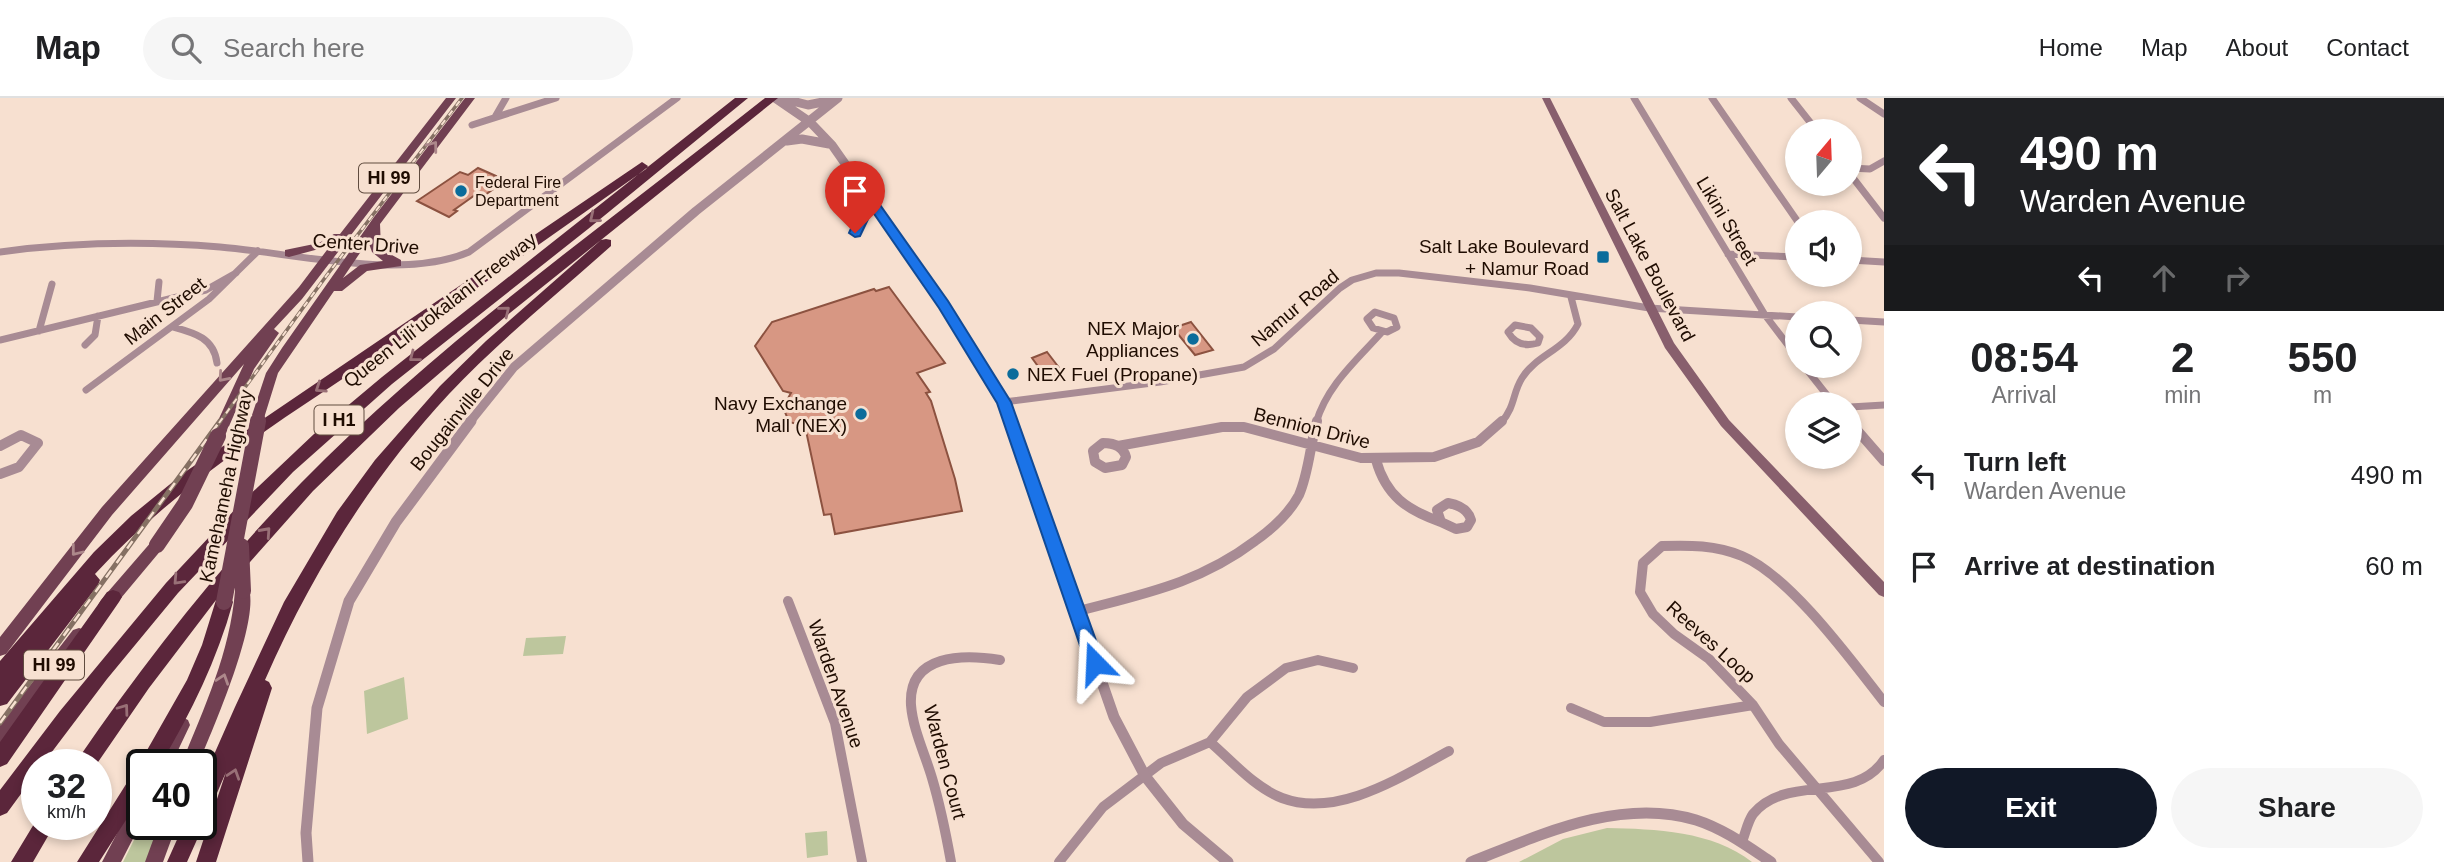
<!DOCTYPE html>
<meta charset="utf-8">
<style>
body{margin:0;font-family:Arial,sans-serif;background:#f6f6f6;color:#202124;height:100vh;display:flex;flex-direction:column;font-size:26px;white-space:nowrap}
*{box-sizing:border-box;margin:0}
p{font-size:23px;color:#757577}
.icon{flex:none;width:38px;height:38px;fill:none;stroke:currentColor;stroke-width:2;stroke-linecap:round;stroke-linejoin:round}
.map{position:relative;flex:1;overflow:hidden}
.panel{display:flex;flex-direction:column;background:#fff;width:560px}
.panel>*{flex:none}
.hud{background:#202124;color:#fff;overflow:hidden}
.needle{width:46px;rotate:19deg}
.buttons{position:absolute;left:1785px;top:21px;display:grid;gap:14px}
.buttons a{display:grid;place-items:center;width:77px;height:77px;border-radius:50%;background:#fff;box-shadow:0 4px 10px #0003;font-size:35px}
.speed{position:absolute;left:21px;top:651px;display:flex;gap:14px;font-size:35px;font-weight:700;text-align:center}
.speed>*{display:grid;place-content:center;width:91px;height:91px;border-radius:50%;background:#fff;box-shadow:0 4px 10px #0003;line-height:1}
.speed small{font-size:18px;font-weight:400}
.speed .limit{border:4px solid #111;border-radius:10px;background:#fff;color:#111}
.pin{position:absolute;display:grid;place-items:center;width:60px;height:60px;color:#fff;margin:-72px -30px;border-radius:50% 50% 50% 0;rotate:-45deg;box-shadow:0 0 7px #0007}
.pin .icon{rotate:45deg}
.me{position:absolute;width:77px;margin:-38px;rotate:339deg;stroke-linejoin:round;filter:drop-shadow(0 0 5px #0008)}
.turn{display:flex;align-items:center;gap:24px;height:147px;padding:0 21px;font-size:32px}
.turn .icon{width:91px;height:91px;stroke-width:2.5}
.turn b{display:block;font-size:49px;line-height:60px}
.lanes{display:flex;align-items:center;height:66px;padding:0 21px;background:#0003;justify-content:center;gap:35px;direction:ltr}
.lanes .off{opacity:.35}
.eta{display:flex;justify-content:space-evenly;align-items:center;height:119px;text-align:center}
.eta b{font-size:42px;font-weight:800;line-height:49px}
.primary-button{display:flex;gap:14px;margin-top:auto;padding:14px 21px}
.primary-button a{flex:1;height:80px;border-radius:42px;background:#111827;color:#fff;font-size:28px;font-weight:800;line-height:80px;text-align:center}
.primary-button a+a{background:#f6f6f6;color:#202124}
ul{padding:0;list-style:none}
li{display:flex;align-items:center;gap:21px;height:91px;padding:0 21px}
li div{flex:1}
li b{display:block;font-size:26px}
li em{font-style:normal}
header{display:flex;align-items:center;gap:42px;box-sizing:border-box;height:98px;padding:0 35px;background:#fff;border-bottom:2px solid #e0e0e0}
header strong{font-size:33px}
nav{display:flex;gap:38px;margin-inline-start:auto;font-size:24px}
.search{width:490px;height:63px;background:#f6f6f6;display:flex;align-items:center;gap:18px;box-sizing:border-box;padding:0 24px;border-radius:38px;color:#757577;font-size:26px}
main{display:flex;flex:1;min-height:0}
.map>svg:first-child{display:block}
</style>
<header>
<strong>Map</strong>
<div class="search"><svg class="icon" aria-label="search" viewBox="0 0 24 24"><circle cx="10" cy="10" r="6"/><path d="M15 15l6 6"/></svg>Search here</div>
<nav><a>Home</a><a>Map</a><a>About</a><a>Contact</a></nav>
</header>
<main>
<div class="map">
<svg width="1884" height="764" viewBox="0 0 1884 764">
<rect width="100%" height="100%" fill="#f7e0d0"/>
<path fill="#bdc69d" d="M566,538l-3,18 -40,2 3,-18z
M404,579l4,42 -41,15 -3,-43z
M142,726h18l-14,38h-23z
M1607,730c48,1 106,3 145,34h-233l44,-23z
M827,733l1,24 -21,3 -2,-25z"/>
<path fill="#d79783" stroke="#8c5240" stroke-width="2" d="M478,70l18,8 -12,8 11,4 -13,9 -7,-2 -21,15 3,1 -8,6 -32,-16 43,-29 8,3z
M889,189l56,76 -28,10 13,19 -4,1 5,8 24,78 7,32 -127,23 -4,-20 -7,1 -19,-89 -16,-4 -6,-15 8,-14 -8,-2 -28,-45 17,-24 102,-33 2,2z
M1191,224l22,28 -18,5 -22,-27z
M1047,254l13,17 3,5 -15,6 -16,-22z"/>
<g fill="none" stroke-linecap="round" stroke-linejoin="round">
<path stroke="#a88b94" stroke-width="7" d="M1634,0l131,217 32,42
M1712,0l86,124
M1791,0l26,33
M1860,0l24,16
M495,19l11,-19
M472,27l84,-27
M1850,70l20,1 14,-8
M1850,76l34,44
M855,135l9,-18v-25
M0,154c73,-10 146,-11 220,-5 73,6 182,34 249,5l208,-154
M1728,156l69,3
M1850,162l34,2
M157,203l2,-19
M1375,214l19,6 3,9 -10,5 -14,-4 -6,-9z
M1850,222l34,2
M1515,227l16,3 9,9 -2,6c-13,4 -23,1 -30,-11z
M173,229c22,6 41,11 44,36
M39,233l13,-47
M0,242l206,-50 30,-17
M85,247l10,-10 3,-19
M1804,268l30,38
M86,292l123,-91 49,-48
M1004,304l156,-20 84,-15 30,-18 66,-61 12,-8 24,-7h23l131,15 119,20 148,9
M1850,309l34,-2
M1316,325c11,-38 41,-63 66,-91
M1501,325c15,-18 11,-29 21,-45 14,-23 43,-28 56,-54l-7,-27"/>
<path stroke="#a88b94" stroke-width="10" d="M1850,324l34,39
M1103,345c11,0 20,3 23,14l-4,8 -17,3 -10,-6 -2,-11z
M0,348l21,-11 17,8 -19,24 -19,7
M1118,348l104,-19h22l117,31 73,-1 44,-15 24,-21
M1376,362c10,36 31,50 65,62
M1448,405c11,2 20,6 23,17l-4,7 -11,2 -15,-7 -4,-12z
M788,503l47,122 27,139
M1075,514c67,-18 123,-28 180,-71 17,-12 34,-27 44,-46 10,-23 11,-50 18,-74
M1571,610l33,14h46l103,-17
M1210,644c22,19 44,45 72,56 56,21 120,-22 167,-47
M1743,741c3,-8 5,-18 10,-25 34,-41 101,-9 131,-54
M951,764c-5,-28 -11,-57 -19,-84 -7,-24 -19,-48 -21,-73 -3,-51 52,-51 89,-45
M1059,764l44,-55 58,-44 49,-21 37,-45 39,-29 32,-8 35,8
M1879,764l-100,-118 -26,-39 -44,-46 -35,-25 -21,-20 -13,-22 3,-29 19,-17c27,-1 54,-1 80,10 48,20 109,104 142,146"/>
<path stroke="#a88b94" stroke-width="9" d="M775,0l35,24 22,23 112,160 60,97 7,21
M780,0l28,7 24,-5
M787,43l15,-2 27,5
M469,325l45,-56 182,-156 142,-113"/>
<path stroke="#a88b94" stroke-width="11" d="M1011,323l103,296 31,59 38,48 45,38
M308,764l-2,-29 11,-125 32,-107 47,-79 75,-101
M1471,764c69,-27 149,-65 225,-42 28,9 51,26 75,42"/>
<path fill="#885f6d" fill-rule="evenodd" d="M1542,0h8l124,245 55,77 155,162v15l-5,-2 -158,-169 -56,-78z"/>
<path fill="#714052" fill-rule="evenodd" d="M446,0h10l-154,201 -28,30 5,4 -25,36 -31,71 -5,1 -7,-5 33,-72 -132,151 -106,139 -6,2v-19l102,-130 197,-220 31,-41 -41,11 -4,-1v-6l34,-7 15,-9h6z
M465,0h10l-95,126 1,25 20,11v6l-34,5 -25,20h-8l-56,82 -14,45h-10l-2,-3 14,-42 16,-25 92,-131zM368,143l4,11 11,9 -23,4 -17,13z
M157,441l5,2 2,4 -2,4 -51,61 -5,2 -5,-2 -3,-5 3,-5 51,-59z
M243,487l5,1c14,32 -36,145 -50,179h-17c23,-57 49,-112 54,-174l3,-5z
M79,530l6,2 2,5 -2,5 -79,103 -6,2v-21l73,-94z
M182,619l6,3 2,5 -19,40h-17l22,-45z
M142,697v26l-21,41h-19l34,-65z
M159,726h18l-14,38h-18z"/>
<path fill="#5b263b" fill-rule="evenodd" d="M735,0h13l-160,131 -196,155 -99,88 -115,121 -71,86 -65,86h-5v7l-30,41 -7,3v-26l60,-79 106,-128 76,-81 72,-68 68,-57z
M765,0h13l-273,219 -106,91 -86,83 -93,105 10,1 3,5c-16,58 -42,111 -73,163h-18v30l-43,67h-22l58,-92 6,-2 1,-9 45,-79 15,-35 14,-45 -67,88 -53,77h-21l3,-6c67,-98 140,-191 223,-276 141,-144 307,-260 464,-385z
M642,64l6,4 -2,3c-88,62 -176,125 -266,185 -100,67 -202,130 -285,220l5,6 -2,5 -91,119 -7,2v-45l94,-109 37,-36 54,-44z
M606,141l5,1v6c-55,49 -112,95 -162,148 -78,84 -138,181 -184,286l4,2 3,6 -56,174h-20l30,-90 -18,42 -7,3v-33l34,-77 49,-105 53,-90 38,-52 65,-74 46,-45 115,-101z
M113,492l6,2 3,5 -3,5 -112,162 -7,3v-25l107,-150z
M201,720l3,6 -17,38h-20l17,-38h17z
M37,721v5h18l-22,38h-22z"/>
<defs>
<path id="rail-far1" d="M219,325l108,-148 135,-177"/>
<path id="rail" d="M0,625l220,-302"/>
</defs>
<use href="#rail-far1" stroke="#857063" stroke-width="3.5"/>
<use href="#rail" stroke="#857063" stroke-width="5"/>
<use href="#rail-far1" stroke="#f7e0d0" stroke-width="2" stroke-dasharray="6" stroke-linecap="butt"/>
<use href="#rail" stroke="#f7e0d0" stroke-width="2.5" stroke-dasharray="9" stroke-linecap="butt"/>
<path stroke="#714052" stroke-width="11" d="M258,325l1,-8"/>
<path stroke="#714052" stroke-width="16" d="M157,447l28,-41 33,-68
M241,448l2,45
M224,504l34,-181"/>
</g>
<defs><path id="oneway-chevron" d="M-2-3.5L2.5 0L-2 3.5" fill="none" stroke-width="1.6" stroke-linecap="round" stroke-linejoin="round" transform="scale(1.75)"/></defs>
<g stroke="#ad888b">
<use href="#oneway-chevron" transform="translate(433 48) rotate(-53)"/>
<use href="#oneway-chevron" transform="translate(223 279) rotate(131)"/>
<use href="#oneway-chevron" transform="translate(76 453) rotate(128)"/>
<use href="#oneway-chevron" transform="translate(223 581) rotate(-72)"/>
</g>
<g stroke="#997077">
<use href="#oneway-chevron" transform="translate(594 120) rotate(141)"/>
<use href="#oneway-chevron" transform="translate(505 213) rotate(-39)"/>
<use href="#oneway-chevron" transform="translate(414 259) rotate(142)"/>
<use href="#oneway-chevron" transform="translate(320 290) rotate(146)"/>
<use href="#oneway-chevron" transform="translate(266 434) rotate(-48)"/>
<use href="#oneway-chevron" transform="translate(178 482) rotate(133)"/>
<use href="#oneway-chevron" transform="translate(124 611) rotate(-54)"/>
<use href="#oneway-chevron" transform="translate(234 676) rotate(-72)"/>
</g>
<path fill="#1a73e8" stroke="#114b97" stroke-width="2" d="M864,89l4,1 80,113 63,101 93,261 -3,6 -6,3 -7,-3 -2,-6 -89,-260 -58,-95 -69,-100v7l-10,21 -5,1 -6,-4 8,-18v-25z"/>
<g fill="#0b6c9b" stroke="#f7e0d0" stroke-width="2.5">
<circle cx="461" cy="93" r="7"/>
<rect x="1596" y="152" width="14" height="14" rx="3.5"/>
<circle cx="1193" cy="241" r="7"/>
<circle cx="1013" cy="276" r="7"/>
<circle cx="861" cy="316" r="7"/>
</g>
<g text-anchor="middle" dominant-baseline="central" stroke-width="6" stroke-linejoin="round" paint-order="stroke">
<g font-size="16" fill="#1f0c01" stroke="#f7e0d0" text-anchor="start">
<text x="475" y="84">Federal Fire<tspan x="475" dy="18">Department</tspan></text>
</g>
<g fill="#f7e0d0" stroke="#604c3f" stroke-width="2">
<rect x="359" y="65.5" width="60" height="29" rx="5"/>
<rect x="314.5" y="307.5" width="49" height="29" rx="5"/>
<rect x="24" y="552.5" width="60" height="29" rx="5"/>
</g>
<g font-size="18" font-weight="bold" fill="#1f0c01">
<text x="389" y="80">HI 99</text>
<text x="339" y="322">I H1</text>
<text x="54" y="567">HI 99</text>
</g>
<g font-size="19" fill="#1f0c01" stroke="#f7e0d0">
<text transform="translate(1727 123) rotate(59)">Likini Street</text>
<text transform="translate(366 146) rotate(4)">Center Drive</text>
<text transform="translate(1650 167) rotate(62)">Salt Lake Boulevard</text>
<text transform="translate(1295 210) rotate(-40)">Namur Road</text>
<text transform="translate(440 212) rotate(-38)">Queen Liliʻuokalani Freeway</text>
<text transform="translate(165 213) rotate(-38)">Main Street</text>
<text transform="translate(462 311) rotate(-51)">Bougainville Drive</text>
<text transform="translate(1312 330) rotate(14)">Bennion Drive</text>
<text transform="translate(226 388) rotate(-78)">Kamehameha Highway</text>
<text transform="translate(1711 544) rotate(42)">Reeves Loop</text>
<text transform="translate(836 586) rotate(71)">Warden Avenue</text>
<text transform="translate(945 664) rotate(75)">Warden Court</text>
</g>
<g font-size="19" fill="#1f0c01" stroke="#f7e0d0" text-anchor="end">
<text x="1589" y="148">Salt Lake Boulevard<tspan x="1589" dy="22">+ Namur Road</tspan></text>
<text x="1179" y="230">NEX Major<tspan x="1179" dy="22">Appliances</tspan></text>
<text x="1027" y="276" text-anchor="start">NEX Fuel (Propane)</text>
<text x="847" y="305">Navy Exchange<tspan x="847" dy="22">Mall (NEX)</tspan></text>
</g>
</g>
</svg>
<div class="buttons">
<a><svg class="needle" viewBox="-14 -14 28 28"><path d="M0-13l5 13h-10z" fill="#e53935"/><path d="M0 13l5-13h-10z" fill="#757577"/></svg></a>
<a><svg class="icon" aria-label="sound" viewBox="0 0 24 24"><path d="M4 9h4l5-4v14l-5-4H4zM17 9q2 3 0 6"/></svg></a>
<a><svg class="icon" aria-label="search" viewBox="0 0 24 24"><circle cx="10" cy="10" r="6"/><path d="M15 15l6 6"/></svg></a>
<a><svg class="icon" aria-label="layers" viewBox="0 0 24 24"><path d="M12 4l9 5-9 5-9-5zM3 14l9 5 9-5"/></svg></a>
</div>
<div class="speed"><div>32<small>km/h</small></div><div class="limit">40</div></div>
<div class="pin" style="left:855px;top:135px;background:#d93025"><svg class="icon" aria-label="arrive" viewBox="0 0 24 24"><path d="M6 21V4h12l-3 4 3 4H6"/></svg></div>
<svg class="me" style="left:1095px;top:565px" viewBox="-20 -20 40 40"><path d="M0-17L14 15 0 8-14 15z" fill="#1a73e8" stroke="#fff" stroke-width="4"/></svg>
</div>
<section class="panel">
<div class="hud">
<div class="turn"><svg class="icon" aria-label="left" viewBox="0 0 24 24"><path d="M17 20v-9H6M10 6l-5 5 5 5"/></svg><div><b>490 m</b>Warden Avenue</div></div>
<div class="lanes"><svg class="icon" aria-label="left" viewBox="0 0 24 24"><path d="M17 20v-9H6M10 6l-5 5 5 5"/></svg><svg class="icon off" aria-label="ahead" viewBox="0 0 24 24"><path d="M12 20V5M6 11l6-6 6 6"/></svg><svg class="icon off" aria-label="right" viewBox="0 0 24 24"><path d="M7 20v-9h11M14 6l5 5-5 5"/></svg></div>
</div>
<div class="eta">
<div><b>08:54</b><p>Arrival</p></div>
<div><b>2</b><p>min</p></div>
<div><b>550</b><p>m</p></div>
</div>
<ul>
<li><svg class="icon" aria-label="left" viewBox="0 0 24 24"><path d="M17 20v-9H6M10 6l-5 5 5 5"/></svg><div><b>Turn left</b><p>Warden Avenue</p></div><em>490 m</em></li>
<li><svg class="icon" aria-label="arrive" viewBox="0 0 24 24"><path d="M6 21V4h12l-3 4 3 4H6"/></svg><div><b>Arrive at destination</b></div><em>60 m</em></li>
</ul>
<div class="primary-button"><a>Exit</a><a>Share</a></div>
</section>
</main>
